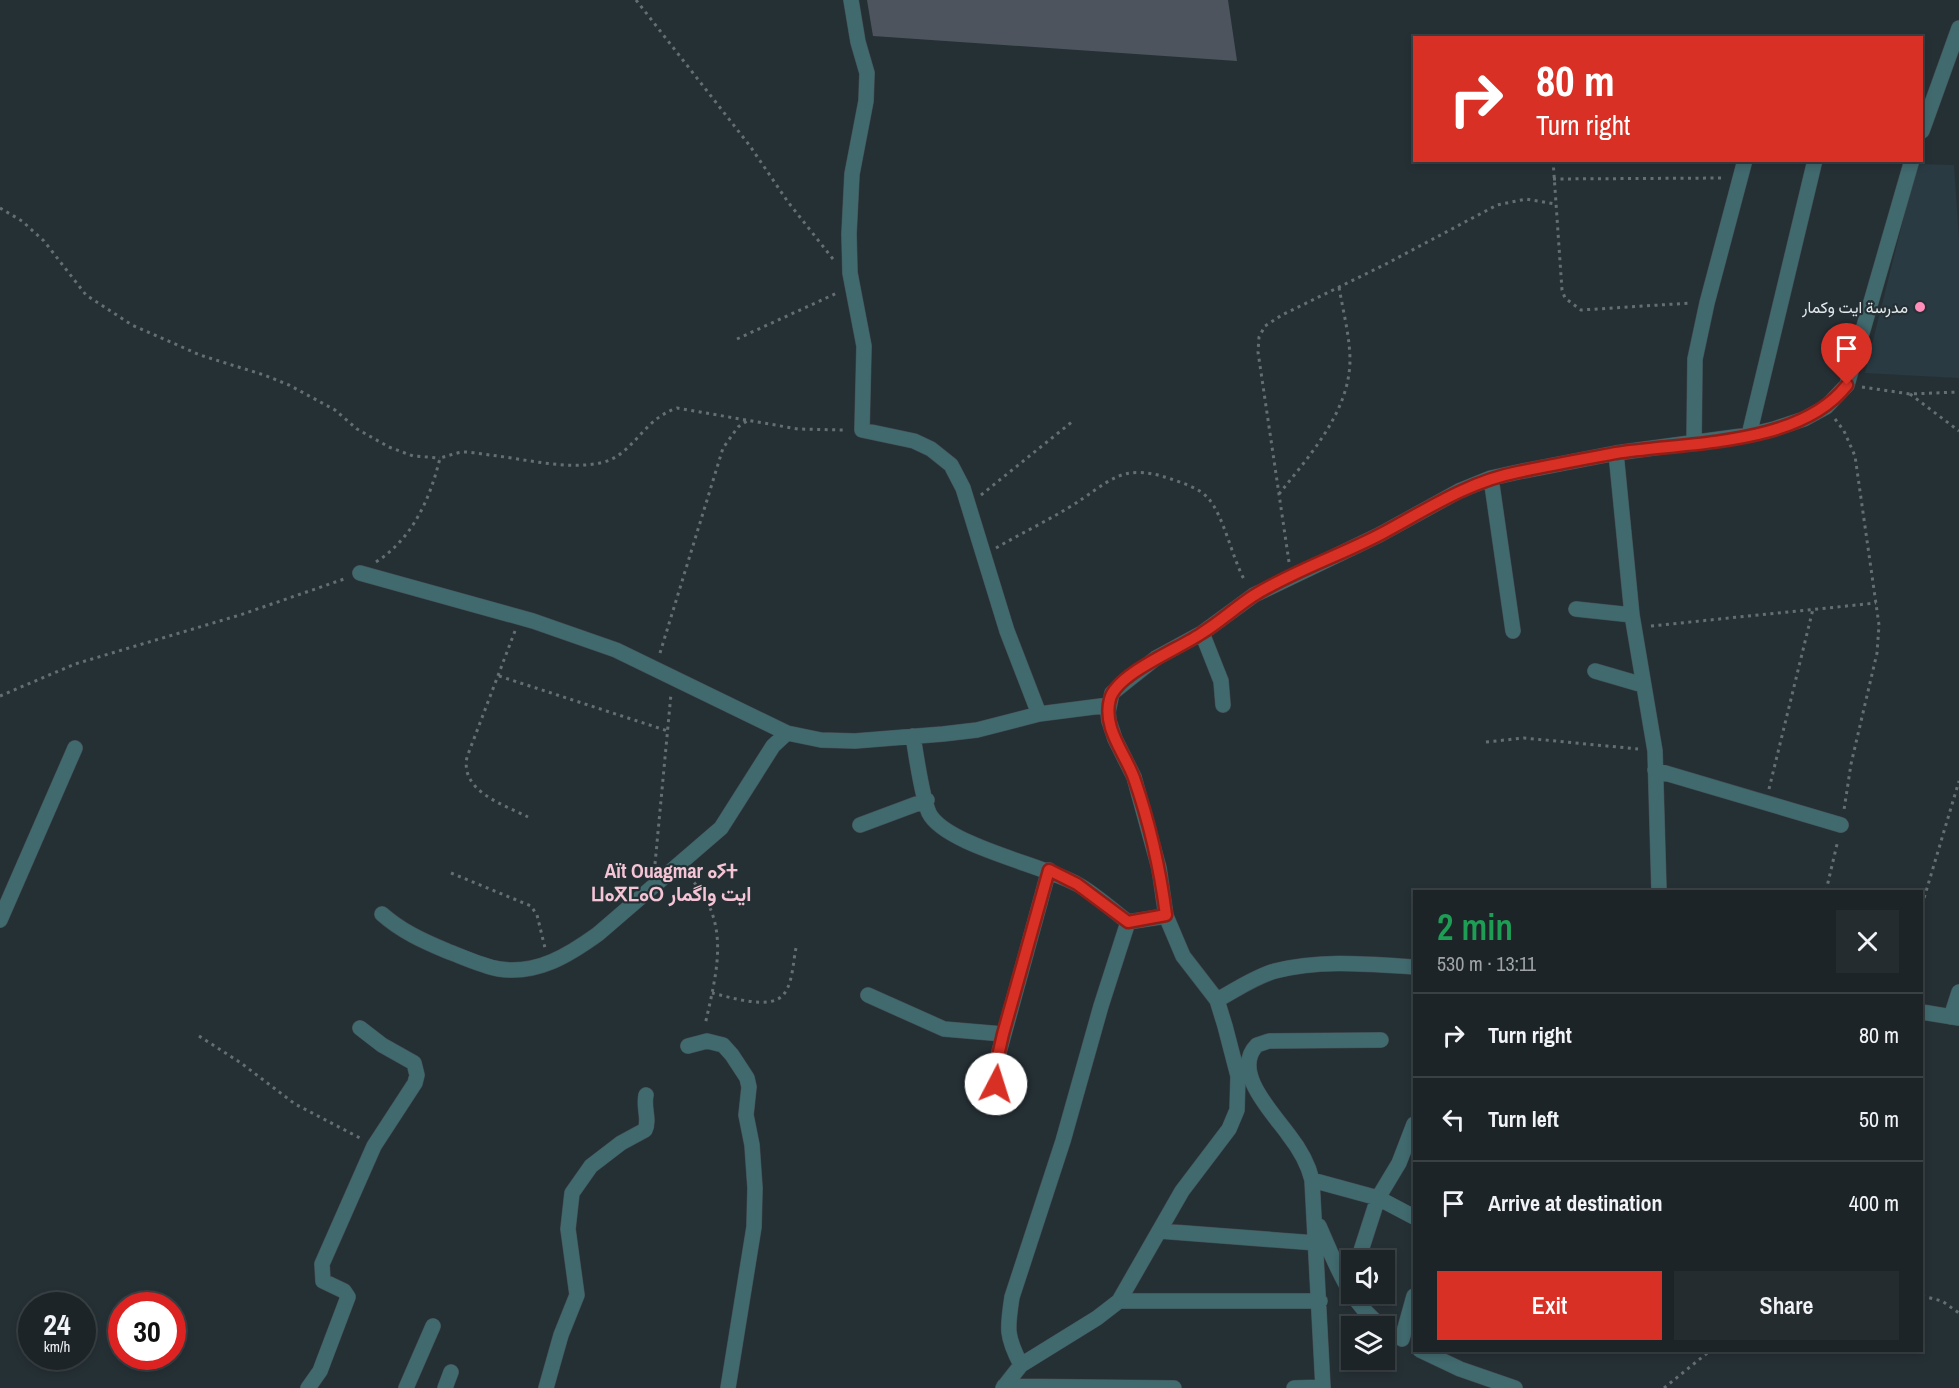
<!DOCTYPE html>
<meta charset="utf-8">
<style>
body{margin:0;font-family:"Archivo Narrow",Vazirmatn,"Noto Sans Tifinagh",sans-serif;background:#252c30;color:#f1f3f6;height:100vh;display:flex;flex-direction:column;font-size:22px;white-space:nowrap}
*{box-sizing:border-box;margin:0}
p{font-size:20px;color:#a0a4a8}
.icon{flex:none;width:33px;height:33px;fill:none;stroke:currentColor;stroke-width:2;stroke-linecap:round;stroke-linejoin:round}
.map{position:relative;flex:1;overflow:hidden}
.drawer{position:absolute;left:1413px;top:890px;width:510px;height:462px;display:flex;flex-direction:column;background:#1c2428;border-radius:0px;box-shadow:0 3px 9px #0003,0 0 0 2px #3a4145}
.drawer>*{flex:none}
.banner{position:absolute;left:1413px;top:36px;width:510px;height:126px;border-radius:0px;box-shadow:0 3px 9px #0003,0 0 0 2px #3a4145;background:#d93025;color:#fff;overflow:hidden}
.fabs{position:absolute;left:1341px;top:1250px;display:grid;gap:12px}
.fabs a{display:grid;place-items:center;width:54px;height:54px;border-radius:0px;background:#1c2428;box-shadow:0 3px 9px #0003,0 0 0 2px #3a4145;font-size:30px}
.speed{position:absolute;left:18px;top:1292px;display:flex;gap:12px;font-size:30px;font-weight:700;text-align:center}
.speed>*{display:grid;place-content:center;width:78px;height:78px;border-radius:50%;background:#1c2428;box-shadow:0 3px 9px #0003,0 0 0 2px #3a4145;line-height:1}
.speed small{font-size:15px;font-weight:400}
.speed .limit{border:9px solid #d22;background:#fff;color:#111}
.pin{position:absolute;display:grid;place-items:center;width:51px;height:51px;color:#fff;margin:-62px -26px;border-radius:50% 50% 50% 0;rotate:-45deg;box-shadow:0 0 6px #0007}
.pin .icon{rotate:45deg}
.me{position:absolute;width:66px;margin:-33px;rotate:5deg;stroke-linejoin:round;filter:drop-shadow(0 0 4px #0008)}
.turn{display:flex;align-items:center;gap:21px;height:126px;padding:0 24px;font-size:27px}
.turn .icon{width:78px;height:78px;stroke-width:2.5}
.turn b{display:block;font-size:42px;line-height:51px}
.round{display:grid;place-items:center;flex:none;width:63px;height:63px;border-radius:0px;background:#252c30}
.overview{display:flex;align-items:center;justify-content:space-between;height:102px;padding:0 24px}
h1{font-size:36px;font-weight:600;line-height:45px;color:#1e9e55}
.cta{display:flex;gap:12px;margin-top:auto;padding:12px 24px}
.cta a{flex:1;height:69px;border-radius:0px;background:#d93025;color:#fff;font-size:24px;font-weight:600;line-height:69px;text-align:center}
.cta a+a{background:#252c30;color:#f1f3f6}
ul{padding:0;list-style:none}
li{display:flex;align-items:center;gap:18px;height:84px;padding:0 24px;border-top:2px solid #3a4145}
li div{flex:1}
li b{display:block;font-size:22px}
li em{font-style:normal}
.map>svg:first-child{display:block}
</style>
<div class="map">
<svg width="1959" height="1388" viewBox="0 0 1959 1388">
<rect width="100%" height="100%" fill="#253035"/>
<path fill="#293a42" d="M1917,164l37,1 5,75v138l-94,-5z"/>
<path fill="#4d545d" d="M867,0h361l9,61 -364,-25z"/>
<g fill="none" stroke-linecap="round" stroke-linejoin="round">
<defs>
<path id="minor" d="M851,0l7,42 9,31 -1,28 -14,73 -3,60 1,39 14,73 -2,84 52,11 17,8 20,16 12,23 44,143 32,83
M1922,131l37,-103
M1749,435l66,-275
M1694,443l1,-84 12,-56 38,-143
M1616,453l16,162 23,136 4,140
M1491,478l22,153
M360,573l173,48 83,29 171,83
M1576,609l56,6
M1202,633l19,48 2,24
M1595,671l48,14
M913,736c3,19 9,61 16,77 16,32 114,52 148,71 18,10 34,25 51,38l38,-6
M1655,770l186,55
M860,825l67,-25
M382,914c19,17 41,27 65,37 16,6 35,15 52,18 38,6 70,-14 99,-35l123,-106 52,-82 14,-13 34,7 34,1 88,-7 34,-4 62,-16 70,-9
M0,920l75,-172
M868,995l76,34 59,5
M1217,1000c19,-10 37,-23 58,-29 45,-12 94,-7 139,-4
M1922,1012l37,6
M1951,1017l8,-25
M688,1046l19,-5 16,4 9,10 15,23 2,9 -3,28 6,30 3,43 -1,39 -26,161
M997,1106l-1,-22 3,-32 50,-182
M1312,1180l66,18 36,19
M1319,1226c16,36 30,77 63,100
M1159,1231l157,12
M1358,1260l20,-62 21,-35 15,-39
M1119,1301h201
M1402,1339l12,-43
M1420,1350l40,19 55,19
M1021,1365c-15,-29 -14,-36 -9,-68l51,-156 38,-135 27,-84
M1004,1386l170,2
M308,1388l12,-17 28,-74 -4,-6 -21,-10 -1,-17 52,-118 41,-63 2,-8 -3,-12 -32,-18 -22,-17
M406,1388l27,-62
M445,1388l6,-16
M546,1388l15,-53 16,-40 -9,-66 4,-36 19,-27 30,-23 24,-13c5,-11 -2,-22 1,-35
M1003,1388l18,-23 76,-47 22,-17 63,-110 47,-62 8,-19 1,-34 -13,-50 -8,-26 -34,-44 -17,-40 -7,-48 -25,-91 -19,-38 -6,-18 -1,-9 4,-19 44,-35 46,-25 52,-38 125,-60 80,-44 32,-13 27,-6 98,-19 133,-18 25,-6 30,-10 22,-12 21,-22 65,-225
M1294,1388l29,-1
M1323,1388l-11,-208c-4,-17 -13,-32 -24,-46 -15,-21 -57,-63 -31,-89l12,-4 112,-1"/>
</defs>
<use href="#minor" stroke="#434d52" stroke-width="16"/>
<path stroke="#656e73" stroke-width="3" stroke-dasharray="3 4.5" stroke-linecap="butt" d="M636,0l114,146 38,56 45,57
M1553,160l9,130 3,8 16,12 110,-7
M1553,179l172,-1
M0,208l22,13 22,20 42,54 46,30 68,30 64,20 25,10 46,25 22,19 32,18 24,9 27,2
M737,339l100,-46
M1862,387l48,7 49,-2
M1910,394l49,37
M1835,419l9,12 11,25 24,169 -2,28 -26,111 -7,46
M1279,494c31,-39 70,-82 71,-133 0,-24 -7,-50 -11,-74
M981,495l92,-74
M996,548c24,-14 49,-26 72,-40 42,-25 51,-47 103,-29 12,4 28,9 37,19 16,18 24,60 37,83
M376,562c37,-24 54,-63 64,-104 8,-2 15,-5 23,-6 9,0 18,2 27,3 35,4 76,15 110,8 34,-7 41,-43 77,-55l121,21 47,1
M1289,562l-31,-210 1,-15 6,-11 17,-11 102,-50 113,-60 29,-6 29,5
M1651,626l225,-23
M515,631l-48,126c-7,34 35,47 61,60
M660,653l63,-205 15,-21 9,-6
M499,676l169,55
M0,696l75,-32 165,-49 107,-37
M1486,742l38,-4 114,11
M1769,789l44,-180
M655,864l16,-170
M451,873l80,33 6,9 8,33
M689,877c43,44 28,94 16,148
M1826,891l12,-51
M1922,905l37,-124
M712,993c18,4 59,18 72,1 9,-12 9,-32 12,-46
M199,1036l42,27 54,41 65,34
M1922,1296l20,5 17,12
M1664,1388l47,-38"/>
<use href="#minor" stroke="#416a6e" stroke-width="15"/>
</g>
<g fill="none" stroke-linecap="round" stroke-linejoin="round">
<defs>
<path id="route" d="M996,1084v-19l7,-31 46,-164 28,14 51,38 38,-7c-6,-46 -17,-94 -32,-137 -9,-25 -32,-50 -24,-79 7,-26 71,-51 92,-66 18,-11 34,-26 51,-37 40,-25 86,-40 128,-62 45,-24 86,-52 137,-62 33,-7 66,-13 98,-19 71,-11 184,-7 231,-68"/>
</defs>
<use href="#route" stroke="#8d1f18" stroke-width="15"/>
<use href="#route" stroke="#d93025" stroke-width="10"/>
</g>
<circle fill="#ff8eba" stroke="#253035" stroke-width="2" cx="1920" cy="307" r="6"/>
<g text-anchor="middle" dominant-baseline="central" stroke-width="4.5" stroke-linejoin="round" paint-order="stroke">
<g font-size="16" fill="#e2e8ec" stroke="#253035" text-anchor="end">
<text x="1908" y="307">مدرسة ايت وكمار</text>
</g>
<g font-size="20" font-weight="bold" fill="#f5c4d5" stroke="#253035">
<text x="671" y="870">Aït Ouagmar ⴰⵢⵜ<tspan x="671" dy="23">ⵡⴰⴳⵎⴰⵔ ايت واگمار</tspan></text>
</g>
</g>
</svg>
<div class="fabs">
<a><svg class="icon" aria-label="sound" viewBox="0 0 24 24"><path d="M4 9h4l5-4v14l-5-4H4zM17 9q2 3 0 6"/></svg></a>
<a><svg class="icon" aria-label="layers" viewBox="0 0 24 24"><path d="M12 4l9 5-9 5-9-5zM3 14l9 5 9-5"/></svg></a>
</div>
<div class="speed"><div>24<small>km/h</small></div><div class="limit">30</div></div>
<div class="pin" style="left:1847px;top:385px;background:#d93025"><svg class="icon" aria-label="arrive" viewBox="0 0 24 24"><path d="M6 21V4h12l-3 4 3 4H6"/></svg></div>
<svg class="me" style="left:996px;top:1084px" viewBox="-20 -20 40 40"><circle r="19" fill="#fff"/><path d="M0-13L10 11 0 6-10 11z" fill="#d93025"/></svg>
<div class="banner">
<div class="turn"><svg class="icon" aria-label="right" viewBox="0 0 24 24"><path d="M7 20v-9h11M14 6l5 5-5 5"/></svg><div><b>80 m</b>Turn right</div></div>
</div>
<section class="drawer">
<div class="overview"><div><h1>2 min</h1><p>530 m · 13:11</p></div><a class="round"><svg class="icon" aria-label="close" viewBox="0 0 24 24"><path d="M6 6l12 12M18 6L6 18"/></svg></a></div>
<ul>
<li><svg class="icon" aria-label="right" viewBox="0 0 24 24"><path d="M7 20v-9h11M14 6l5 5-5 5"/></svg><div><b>Turn right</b></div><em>80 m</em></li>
<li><svg class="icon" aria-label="left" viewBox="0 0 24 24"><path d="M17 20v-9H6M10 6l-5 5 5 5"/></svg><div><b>Turn left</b></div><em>50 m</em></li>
<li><svg class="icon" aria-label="arrive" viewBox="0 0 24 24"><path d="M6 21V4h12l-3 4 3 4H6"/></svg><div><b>Arrive at destination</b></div><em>400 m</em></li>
</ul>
<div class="cta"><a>Exit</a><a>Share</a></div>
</section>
</div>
